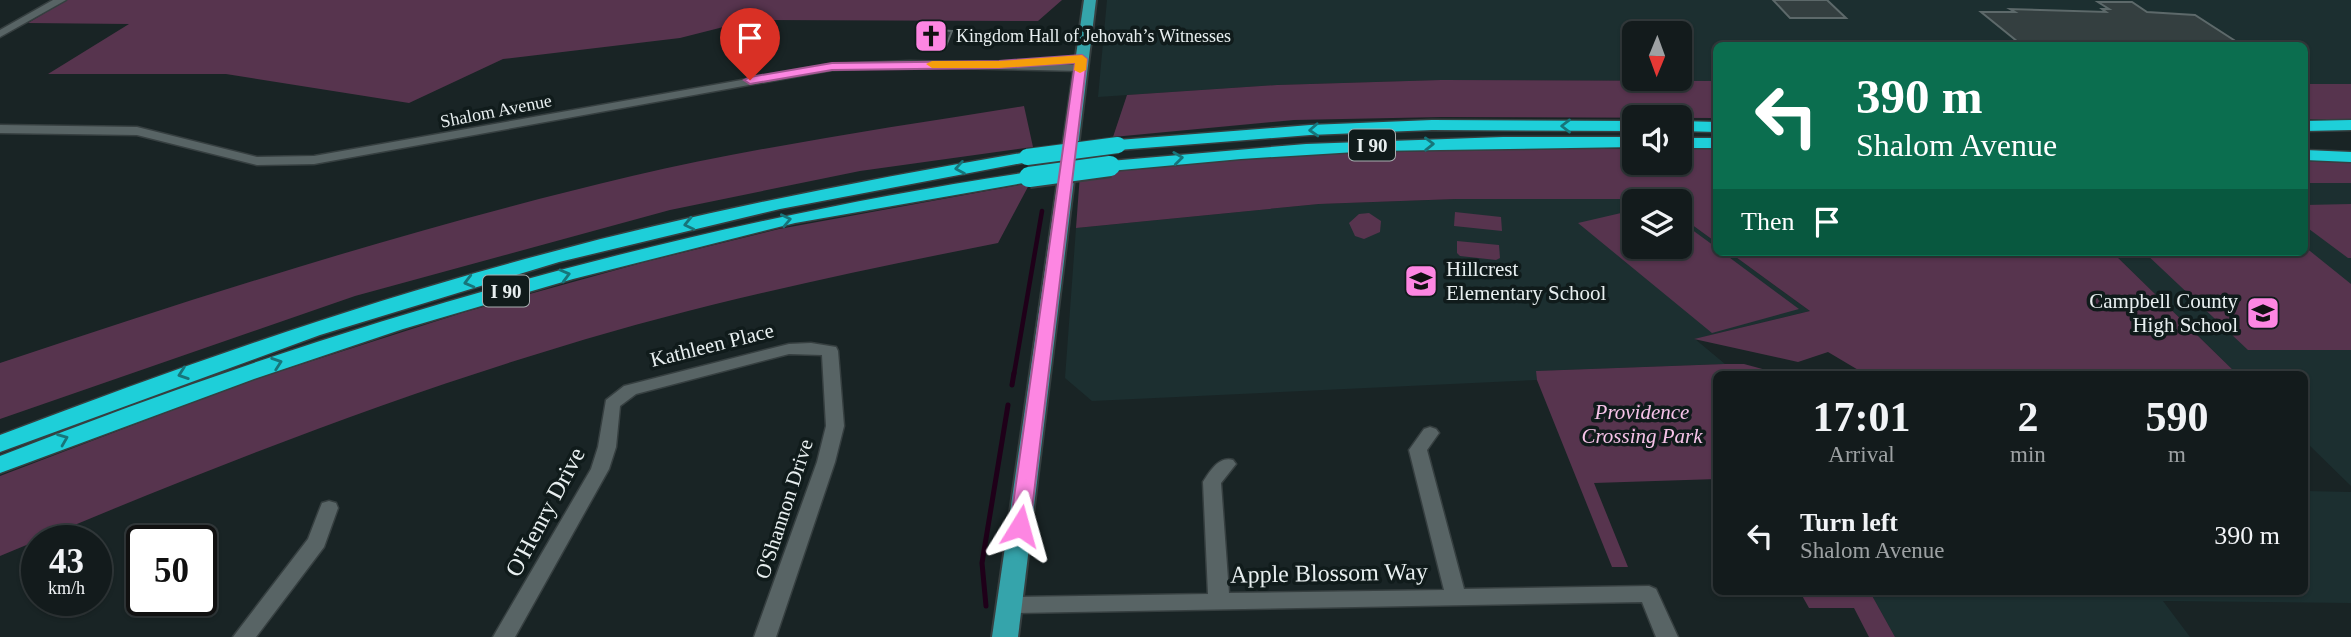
<!DOCTYPE html>
<meta charset="utf-8">
<style>
body{margin:0;font-family:Georgia,serif;background:#202829;color:#f1f3f6;height:100vh;display:flex;flex-direction:column;font-size:26px;white-space:nowrap}
*{box-sizing:border-box;margin:0}
p{font-size:23px;color:#9da1a3}
.icon{flex:none;width:38px;height:38px;fill:none;stroke:currentColor;stroke-width:2;stroke-linecap:round;stroke-linejoin:round}
.map{position:relative;flex:1;overflow:hidden}
.sheet{position:absolute;left:1713px;top:371px;width:595px;height:224px;display:flex;flex-direction:column;background:#131b1c;border-radius:10px;box-shadow:0 2px 5px #0004,0 0 0 2px #32393b}
.sheet>*{flex:none}
.banner{position:absolute;left:1713px;top:42px;width:595px;height:214px;border-radius:10px;box-shadow:0 2px 5px #0004,0 0 0 2px #32393b;background:#0b6e4f;color:#fff;overflow:hidden}
.needle{width:46px;rotate:181deg}
.buttons{position:absolute;left:1622px;top:21px;display:grid;gap:14px}
.buttons a{display:grid;place-items:center;width:70px;height:70px;border-radius:10px;background:#131b1c;box-shadow:0 2px 5px #0004,0 0 0 2px #32393b;font-size:35px}
.speed{position:absolute;left:21px;top:525px;display:flex;gap:14px;font-size:35px;font-weight:700;text-align:center}
.speed>*{display:grid;place-content:center;width:91px;height:91px;border-radius:50%;background:#131b1c;box-shadow:0 2px 5px #0004,0 0 0 2px #32393b;line-height:1}
.speed small{font-size:18px;font-weight:400}
.speed .limit{border:4px solid #111;border-radius:10px;background:#fff;color:#111}
.pin{position:absolute;display:grid;place-items:center;width:60px;height:60px;color:#fff;margin:-72px -30px;border-radius:50% 50% 50% 0;rotate:-45deg;box-shadow:0 0 7px #0007}
.pin .icon{rotate:45deg}
.me{position:absolute;width:77px;margin:-38px;rotate:8deg;stroke-linejoin:round;filter:drop-shadow(0 0 5px #0008)}
.turn{display:flex;align-items:center;gap:24px;height:147px;padding:0 28px;font-size:32px}
.turn .icon{width:91px;height:91px;stroke-width:2.5}
.turn b{display:block;font-size:49px;line-height:60px}
.then{display:flex;align-items:center;height:66px;padding:0 28px;background:#0003;gap:14px;font-size:26px}
.eta{display:flex;justify-content:space-evenly;align-items:center;height:119px;text-align:center}
.eta b{font-size:42px;font-weight:700;line-height:49px}
ul{padding:0;list-style:none}
li{display:flex;align-items:center;gap:21px;height:91px;padding:0 28px}
li div{flex:1}
li b{display:block;font-size:26px}
li em{font-style:normal}
.map>svg:first-child{display:block}
</style>
<div class="map">
<svg width="2351" height="637" viewBox="0 0 2351 637">
<rect width="100%" height="100%" fill="#192425"/>
<path fill="#1c2f30" fill-rule="evenodd" d="M1107,0h1244v84h-46v-38h-588v35l-276,-1 -164,5 -179,12zM1634,33h46v46h-46z
M2305,183h46v303l-46,-45v-67h-68l-125,-122h193z
M1456,199h200l3,2h-25v46h46v-31l37,27v9h12l81,59 -115,28 30,25 -188,7v9l-445,21 -27,-23 11,-150 243,-24z
M2305,491l46,1v111l-188,-2 27,36h-295l-25,-45h435z"/>
<path fill="#57344e" d="M67,0h995l-24,21 -287,-1 -71,18 -177,21 -94,44 -183,-29h-178l81,-50 -101,-1z
M1441,80l276,1v37l-275,-1 -148,3 -181,17 14,-42 150,-10z
M2305,84h46v35h-46z
M1024,106l9,41 -173,24 -190,39 -315,86 -355,123v-56c209,-70 417,-136 632,-187 129,-30 261,-49 392,-70z
M1484,148l150,1v14h46v-14h37v94l-37,-27v-15h-21l-3,-2h-200l-137,5 -243,24 4,-54c135,-15 269,-23 404,-26z
M2305,158l46,2v23h-46z
M1030,183l-32,60c-147,29 -294,60 -438,104 -190,57 -377,132 -560,209v-80l246,-94 219,-70 180,-50 134,-33z
M2351,204v54h-3l-43,-32v-21z
M1634,210v37h46v-26l37,27v4h5l77,57 -87,24 -134,-110z
M1455,212l46,5 1,14 -48,-5z
M1369,213l12,8 -1,11 -16,7 -9,-3 -6,-13 10,-9z
M1457,241l42,4 1,13 -4,2 -36,-4 -3,-3z
M2305,247l46,37v66h-103l-104,-98h161z
M1729,252h383l125,122h-372l-37,-22 -30,10 -104,-23 116,-28z
M1725,364h19l37,10h-64v105l-123,4 34,84h-16l-75,-187 -1,-9z
M1800,592h70l25,45h-26l-15,-29h-45z"/>
<g fill="none" stroke-linecap="round" stroke-linejoin="round">
<path stroke="#1f0019" stroke-width="4.5" d="M1014,374l28,-163"/>
<path stroke="#1f0019" stroke-width="5" d="M1012,385l2,-12
M986,606l-4,-43 26,-158"/>
</g>
<path fill="#343f40" stroke="#5d696a" stroke-width="2" d="M1773,0h54l19,18h-56z
M2098,2h34l15,10 48,3 45,29 -217,2 -42,-34h34l-5,-3 96,3 -4,-3h7z
M938,30l14,1 -6,15h-14z"/>
<g fill="none" stroke-linecap="round" stroke-linejoin="round">
<defs>
<path id="minor" d="M53,0h13l-66,37v-7z
M910,61l170,4 6,3 -6,3 -170,-4 -78,3 -518,94 -57,1 -120,-30 -137,-2v-8l137,2 120,30 57,-1 518,-92z
M811,343l25,4 2,4 6,75 -9,36 -59,175h-22l63,-175 9,-36 -4,-71 -33,-1 -153,40 -16,12 -4,41 -7,22 -94,168h-22l98,-168 7,-22 8,-47 18,-14 165,-42z
M1430,427l6,2 3,4 -12,17 37,139 185,-3 7,3 22,48h-22l-14,-35 -633,11 -7,-2 -3,-6 3,-6 7,-2 199,-3 -5,-112c7,-11 16,-26 30,-22l3,4 -15,19 8,110 215,-3 -35,-140 15,-21z
M329,501l7,2 2,5 -14,39 -68,90h-23l75,-98 12,-31 2,-5z"/>
<path id="major" d="M1084,0h12l-78,637h-26z"/>
<path id="highway" d="M1432,120l202,1v10l-202,-1 -122,5 -192,15 -9,-5 9,-5 192,-15z
M2351,120v10l-46,1v-10z
M1680,121l37,1v10l-37,-1z
M1503,137h131v10l-262,4 -131,8 -131,12 -9,-5 9,-5 196,-17z
M1680,138h37v10h-37z
M2305,150l46,2v10l-46,-2z
M1027,152l6,1 3,4 -3,4 -253,48 -221,53 -239,73 -320,117v-17c179,-68 359,-132 544,-181 159,-43 321,-74 483,-102z
M1029,172l6,1 3,4 -3,4 -240,42 -222,56 -170,50 -149,50 -254,94v-17c332,-131 676,-231 1029,-284z"/>
</defs>
<use href="#minor" stroke="#363f40" stroke-width="3"/>
<use href="#major" stroke="#363f40" stroke-width="4"/>
<use href="#highway" stroke="#363f40" stroke-width="3"/>
<use href="#minor" fill="#586465" fill-rule="evenodd"/>
<use href="#major" fill="#35a4ab" fill-rule="evenodd"/>
<use href="#highway" fill="#1ecfd9" fill-rule="evenodd"/>
<defs>
<path id="highway-bridge-far1" d="M1027,157l91,-12"/>
<path id="highway-bridge" d="M1029,177l81,-11"/>
</defs>
<use href="#highway-bridge-far1" stroke="#363f40" stroke-width="18" stroke-linecap="butt"/>
<use href="#highway-bridge" stroke="#363f40" stroke-width="24" stroke-linecap="butt"/>
<use href="#highway-bridge-far1" stroke="#1ecfd9" stroke-width="16"/>
<use href="#highway-bridge" stroke="#1ecfd9" stroke-width="20"/>
</g>
<defs><path id="oneway-chevron" d="M-2-3.5L2.5 0L-2 3.5" fill="none" stroke-width="1.6" stroke-linecap="round" stroke-linejoin="round" transform="scale(1.75)"/></defs>
<g stroke="#17757a">
<use href="#oneway-chevron" transform="translate(1566 126) rotate(-180)"/>
<use href="#oneway-chevron" transform="translate(1314 130) rotate(177)"/>
<use href="#oneway-chevron" transform="translate(1429 144) rotate(-1)"/>
<use href="#oneway-chevron" transform="translate(1178 158) rotate(-7)"/>
<use href="#oneway-chevron" transform="translate(960 168) rotate(170)"/>
<use href="#oneway-chevron" transform="translate(786 220) rotate(-12)"/>
<use href="#oneway-chevron" transform="translate(689 224) rotate(167)"/>
<use href="#oneway-chevron" transform="translate(565 275) rotate(-15)"/>
<use href="#oneway-chevron" transform="translate(469 282) rotate(165)"/>
<use href="#oneway-chevron" transform="translate(277 363) rotate(-19)"/>
<use href="#oneway-chevron" transform="translate(183 374) rotate(161)"/>
<use href="#oneway-chevron" transform="translate(63 439) rotate(-22)"/>
</g>
<path fill="#fd86e2" stroke="#a45793" stroke-width="2" d="M1082,55l5,4 -57,467 -3,5h-14l-3,-5 65,-463 -76,5 -167,2 -82,14 -6,-4 6,-3 82,-14 167,-2z"/>
<path fill="#f59e0b" d="M1082,55l5,4 -1,11 -6,3 -6,-3 1,-7 -76,5h-67l-6,-4 6,-3h67z"/>
<defs>
<symbol id="church-square" viewBox="-11 -11 22 22"><rect x="-9" y="-9" width="18" height="18" rx="4" fill="#fd86e2" stroke="#101b1b"/><path d="M-1.2-6h2.4v3.5h3.3v2.4h-3.3V6h-2.4V-.1h-3.3v-2.4h3.3Z" fill="#111"/></symbol>
<symbol id="school-square" viewBox="-11 -11 22 22"><rect x="-9" y="-9" width="18" height="18" rx="4" fill="#fd86e2" stroke="#101b1b"/><path d="M0-5L7-2L0 1L-7-2ZM-4 1L0 2.5L4 1V4Q0 6-4 4Z" fill="#111"/></symbol>
</defs>
<g fill-rule="evenodd">
<use href="#church-square" x="912" y="17" width="38" height="38"/>
<use href="#school-square" x="1402" y="262" width="38" height="38"/>
<use href="#school-square" x="2244" y="294" width="38" height="38"/>
</g>
<g text-anchor="middle" dominant-baseline="central" stroke-width="7" stroke-linejoin="round" paint-order="stroke">
<g font-size="18" fill="#e8eff0" stroke="#101b1b" text-anchor="start">
<text x="956" y="36">Kingdom Hall of Jehovah’s Witnesses</text>
</g>
<g font-size="18" fill="#e8eff0" stroke="#101b1b">
<text transform="translate(496 111) rotate(-11)">Shalom Avenue</text>
</g>
<g fill="#101b1b" stroke="#a7afb0" stroke-width="2">
<rect x="1349" y="129.5" width="46" height="31" rx="5"/>
<rect x="483" y="275.5" width="46" height="31" rx="5"/>
</g>
<g font-size="19" font-weight="bold" fill="#e8eff0">
<text x="1372" y="145">I 90</text>
<text x="506" y="291">I 90</text>
</g>
<g font-size="21" fill="#e8eff0" stroke="#101b1b" text-anchor="start">
<text x="1446" y="269">Hillcrest<tspan x="1446" dy="24">Elementary School</tspan></text>
<text x="2238" y="301" text-anchor="end">Campbell County<tspan x="2238" dy="24">High School</tspan></text>
</g>
<g font-size="21" fill="#e8eff0" stroke="#101b1b">
<text transform="translate(712 345) rotate(-14)">Kathleen Place</text>
<text transform="translate(784 509) rotate(-72)">O'Shannon Drive</text>
</g>
<g font-size="21" font-style="italic" fill="#f6c3e8" stroke="#101b1b">
<text x="1642" y="412">Providence<tspan x="1642" dy="24">Crossing Park</tspan></text>
</g>
<g font-size="24" fill="#e8eff0" stroke="#101b1b">
<text transform="translate(545 512) rotate(-62)">O'Henry Drive</text>
<text transform="translate(1329 573) rotate(-1)">Apple Blossom Way</text>
</g>
</g>
</svg>
<div class="buttons">
<a><svg class="needle" viewBox="-14 -14 28 28"><path d="M0-13l5 13h-10z" fill="#e53935"/><path d="M0 13l5-13h-10z" fill="#9da1a3"/></svg></a>
<a><svg class="icon" aria-label="sound" viewBox="0 0 24 24"><path d="M4 9h4l5-4v14l-5-4H4zM17 9q2 3 0 6"/></svg></a>
<a><svg class="icon" aria-label="layers" viewBox="0 0 24 24"><path d="M12 4l9 5-9 5-9-5zM3 14l9 5 9-5"/></svg></a>
</div>
<div class="speed"><div>43<small>km/h</small></div><div class="limit">50</div></div>
<div class="pin" style="left:750px;top:80px;background:#d93025"><svg class="icon" aria-label="arrive" viewBox="0 0 24 24"><path d="M6 21V4h12l-3 4 3 4H6"/></svg></div>
<svg class="me" style="left:1020px;top:526px" viewBox="-20 -20 40 40"><path d="M0-17L14 15 0 8-14 15z" fill="#fd86e2" stroke="#fff" stroke-width="4"/></svg>
<div class="banner">
<div class="turn"><svg class="icon" aria-label="left" viewBox="0 0 24 24"><path d="M17 20v-9H6M10 6l-5 5 5 5"/></svg><div><b>390 m</b>Shalom Avenue</div></div>
<div class="then">Then<svg class="icon" aria-label="arrive" viewBox="0 0 24 24"><path d="M6 21V4h12l-3 4 3 4H6"/></svg></div>
</div>
<section class="sheet">
<div class="eta">
<div><b>17:01</b><p>Arrival</p></div>
<div><b>2</b><p>min</p></div>
<div><b>590</b><p>m</p></div>
</div>
<ul>
<li><svg class="icon" aria-label="left" viewBox="0 0 24 24"><path d="M17 20v-9H6M10 6l-5 5 5 5"/></svg><div><b>Turn left</b><p>Shalom Avenue</p></div><em>390 m</em></li>
</ul>
</section>
</div>
